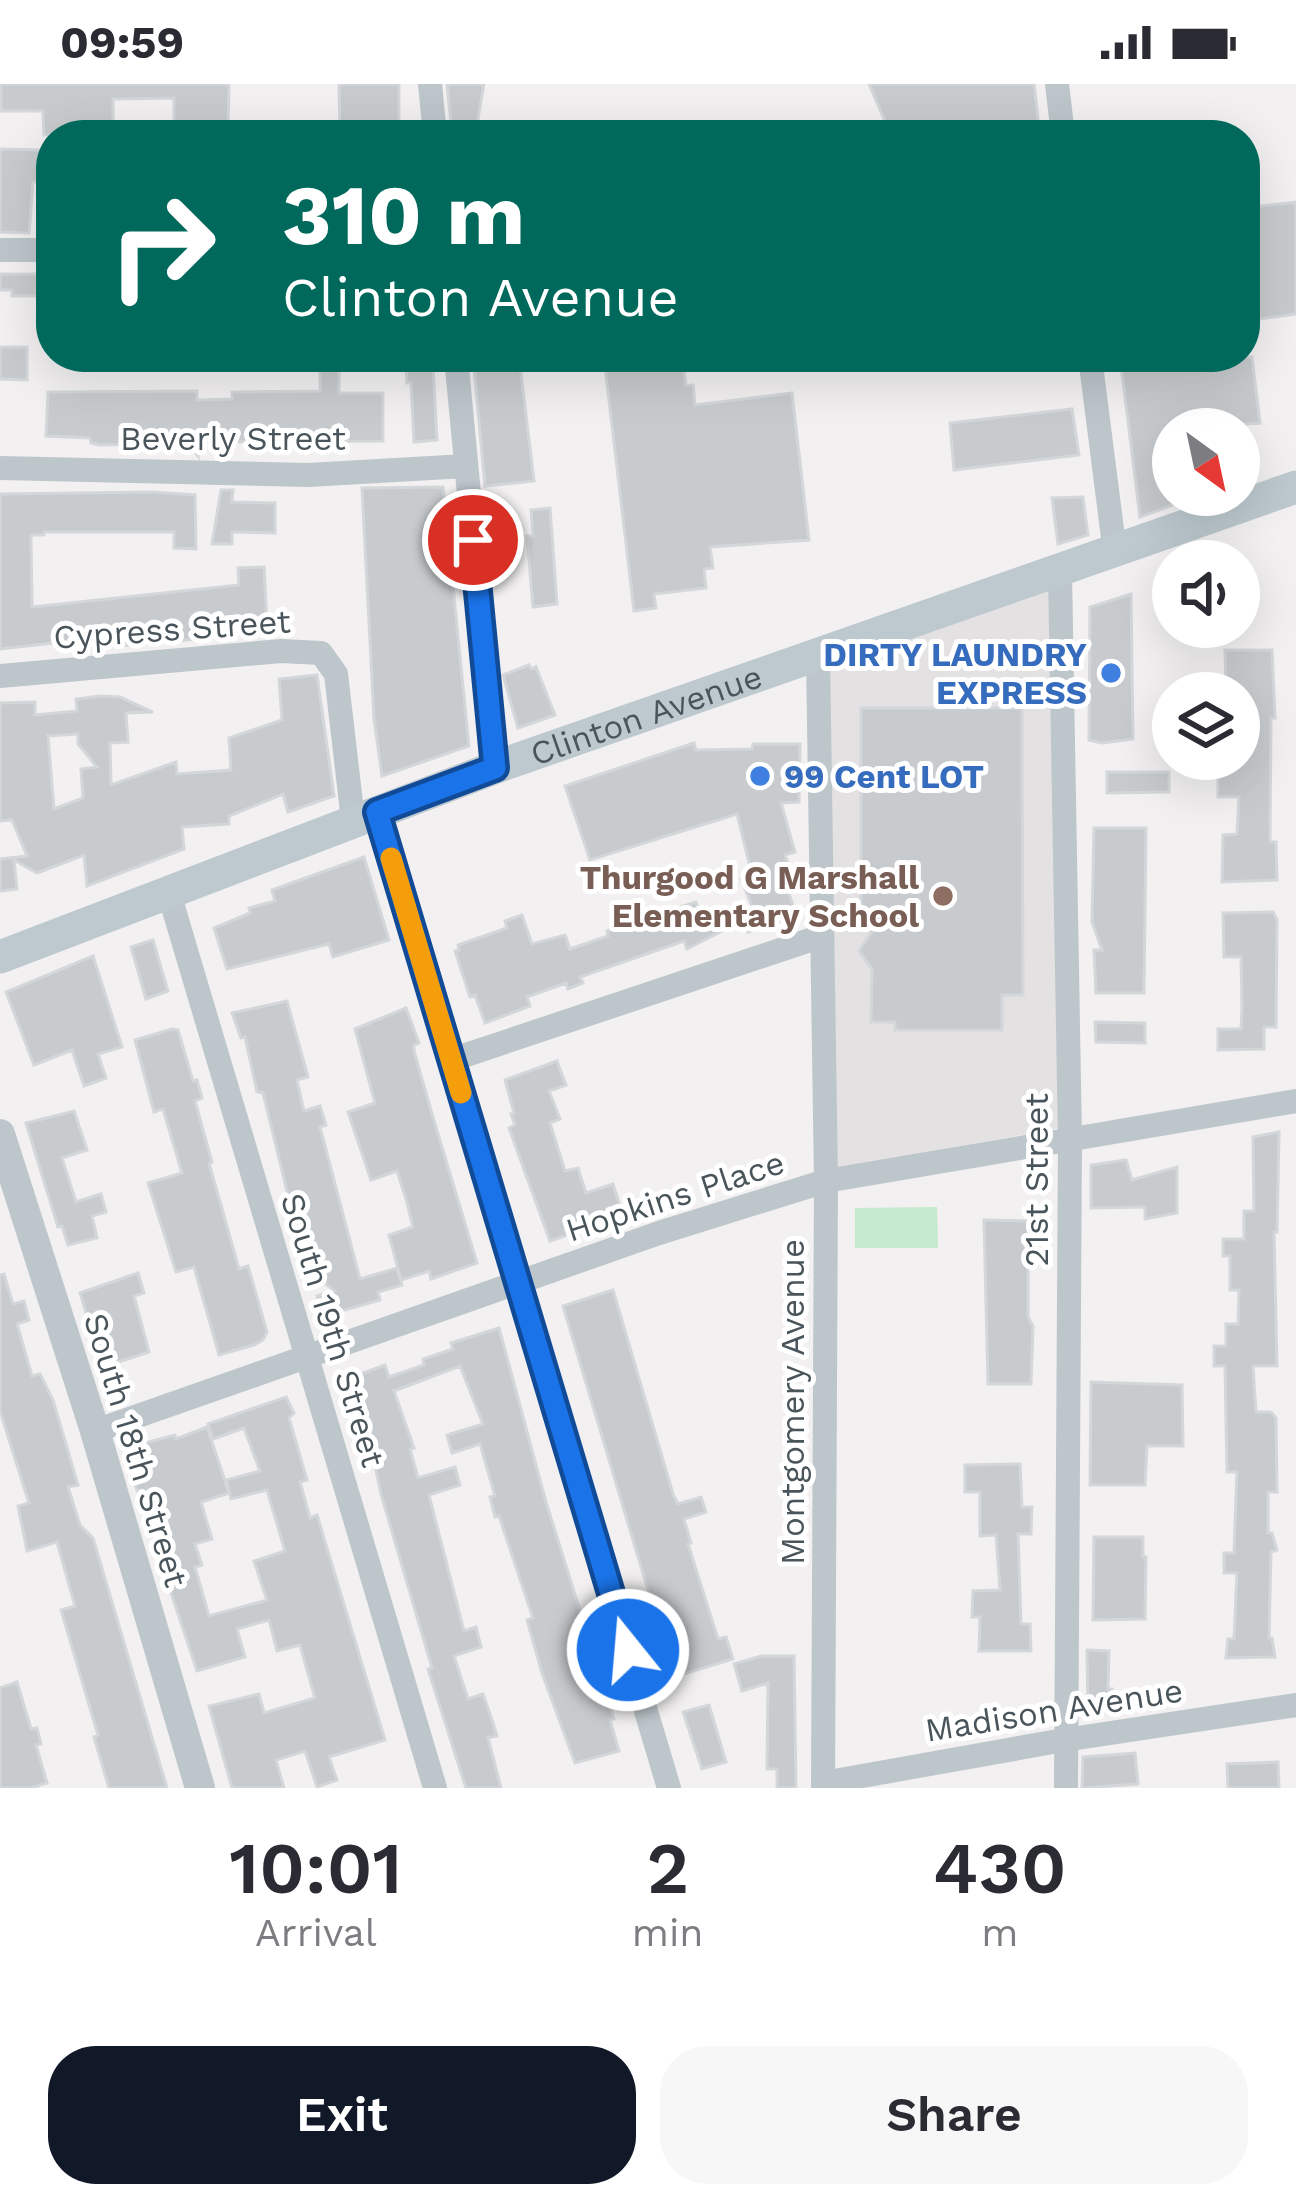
<!DOCTYPE html>
<style>
body{margin:0;font-family:"Work Sans",sans-serif;background:#f7f7f7;color:#2b2b33;height:100vh;display:flex;flex-direction:column;font-size:45px;white-space:nowrap}
*{box-sizing:border-box;margin:0}
p{font-size:39px;color:#7c7c81}
.icon{flex:none;width:66px;height:66px;fill:none;stroke:currentColor;stroke-width:2;stroke-linecap:round;stroke-linejoin:round}
.map{position:relative;height:1704px;overflow:hidden}
.details{display:flex;flex-direction:column;background:#fff;flex:1}
.details>*{flex:none}
.guide{position:absolute;left:36px;top:36px;width:1224px;height:252px;border-radius:48px;box-shadow:0 12px 48px #0002;background:#00695c;color:#fff;overflow:hidden}
.needle{width:78px;rotate:147deg}
.tools{position:absolute;left:1152px;top:324px;display:grid;gap:24px}
.tools a{display:grid;place-items:center;width:108px;height:108px;border-radius:50%;background:#fff;box-shadow:0 12px 48px #0002;font-size:60px}
.pin{position:absolute;display:grid;place-items:center;width:102px;height:102px;color:#fff;margin:-51px;border:6px solid #fff;border-radius:50%;box-shadow:0 3px 12px #0007}
.me{position:absolute;width:132px;margin:-66px;rotate:343deg;stroke-linejoin:round;filter:drop-shadow(0 0 9px #0008)}
.turn{display:flex;align-items:center;gap:42px;height:252px;padding:0 48px;font-size:54px}
.turn .icon{width:156px;height:156px;stroke-width:2.5}
.turn b{display:block;font-size:84px;line-height:102px}
.eta{display:flex;justify-content:space-evenly;align-items:center;height:204px;text-align:center}
.eta b{font-size:72px;font-weight:600;line-height:84px}
.action{display:flex;gap:24px;margin-top:auto;padding:24px 48px}
.action a{flex:1;height:138px;border-radius:48px;background:#111827;color:#fff;font-size:48px;font-weight:600;line-height:138px;text-align:center}
.action a+a{background:#f7f7f7;color:#2b2b33}
.status{display:flex;justify-content:space-between;align-items:center;height:84px;padding:0 60px;background:#fff;direction:ltr}
.status svg{height:33px;fill:currentColor}
.map>svg:first-child{display:block}
</style>
<div class="status"><b>09:59</b><svg viewBox="0 0 49 12"><path d="M0 12V9h3v3zM5 12V6h3v6zM10 12V3h3v9zM15 12V0h3v12zM26 1h20v11H26zM47 4h2v5h-2z"/></svg></div>
<div class="map">
<svg width="1296" height="1704" viewBox="0 0 1296 1704">
<rect width="100%" height="100%" fill="#f2f0f0"/>
<path fill="#e3e1e1" d="M1049,505l11,539 -229,41 -1,-506z"/>
<path fill="#c3eacc" d="M937,1123l1,41h-83v-40z"/>
<path fill="#c7cbce" stroke="#d4d7da" stroke-width="3" fill-rule="evenodd" d="M1,0h228l-1,45h-54v-31l-61,1v30h-29v6h-40l-1,-24h-42z
M339,0h60v51h-59z
M447,0h37l-9,51h-23z
M869,0h165l6,51h-149z
M0,65l42,1 -2,32h-7l-4,51 -29,-1z
M1296,118v112l-51,7v-113z
M0,190h48l-1,22h-35v-6h-12z
M0,263h27v33l-27,-1z
M320,273h19v36h44v48l-186,1 1,14 -13,-16 -30,-2v5l-7,1 -49,1 -8,-2 -1,-5 -44,-2 2,-44 149,-1v9l35,-1v-7l88,-1z
M473,273h46l15,124 -49,5z
M630,273l2,14 51,-6 3,21 7,-1 2,20 97,-12 17,147 -99,7 3,21 -9,1 2,19 -52,6 2,14 -22,3 -28,-236v-15z
M1120,273h132l8,66 -87,6v76l-33,12z
M433,282l4,74 -23,2 -3,-59h-4l-1,-16z
M1072,325l7,46 -125,15 -4,-47z
M443,403l26,259 -87,30 -8,-57 -12,-231z
M221,406h12l-1,12 43,1v30l-43,-1v12h-20z
M152,408l43,3 1,54 -22,-1v-16h-130v3h-13l1,72 207,-22 -1,-17 26,-1 3,56 -35,3v10l-145,13 -6,-2 -1,-7 -80,9v-155z
M1083,413l5,38 -30,9 -6,-46z
M550,424l7,96 -24,3 -6,-71h6l-2,-26z
M1131,510l2,145 -31,4 -13,-3 1,-133z
M1225,566h47l3,68h-4l-1,116v8h6l1,38 -55,2 1,-47 14,-1 2,-37h-21v-31h21v-73h-13z
M529,581l2,4 5,-2 19,48 -37,13 -15,-53z
M317,591l17,121 -46,16 -5,-18 -54,22v8l-47,3 2,22 -97,37 -3,-31 -47,18 -23,-13 3,29 -17,2v-32l27,-3 -15,-36 -12,1v-118l35,-1v13l42,-4 -1,-12 24,-3 20,1 33,15 -27,1 2,29 -18,1 1,42 65,-23 1,12 54,-4 -2,-32 53,-18 -3,-41zM78,650v10l19,23 -16,2 2,29 -29,11 -6,-73z
M861,624h161l1,287h-21v35h-107v-8h-24l1,-53 -13,-18 14,-21h-12z
M694,659l2,7 56,-1 1,-5h47l-1,58 -18,1 14,49 -10,3 10,26 -9,4 9,26 -10,9 -37,12 -7,-22 11,-4 -11,-27 11,-4 -15,-61 -147,46 -25,-74z
M1107,688h62v20l-62,1z
M1094,744h52l-2,165h-48l-2,-43h8l-10,-28z
M364,773l25,83 -56,17 -4,-13 -102,25 -13,-41 36,-15 -1,-5 26,-7 -3,-11z
M696,818l6,17 18,-6 6,16 -39,20 -3,-8 -104,36 3,6 -15,6 -2,-6 -39,14 3,9 -45,17 -10,-28 -5,2 -15,-46 4,-1 -1,-5 49,-17 -2,-7 17,-6 10,29 33,-9 5,14 38,-13 -1,-5 33,-12z
M1273,828l4,8 -1,107h-12v22l-46,1v-21h23l1,-20 -1,-52h-17l-1,-44z
M153,856l15,51 -22,8 -15,-52z
M93,872l29,91 -24,7 8,24 -22,8 -12,-36 -38,15 -28,-73z
M287,917l21,76 -11,3 7,31 16,-5 6,19 -6,2 40,152 37,-11 5,17 -24,7 2,8 -56,16 -7,-20 17,-5 -23,-20 -13,-35 -35,-143 -6,-1 -12,-55 -4,1 -9,-25z
M406,924l13,35 -5,2v6l18,63 45,149 -46,16 -2,-8 -28,9 -12,-45 24,-8 -7,-28 -9,-28 -26,9 -23,-68 27,-9 -20,-74z
M1095,938l50,1v20l-49,-1z
M172,945l6,1 15,51 4,-1 5,18 -7,3 17,61 -3,1 30,106 9,-3 19,66 -4,8 -9,5 -35,10 -25,-88 -18,5 -28,-89 34,-10 -19,-64 -9,3 -19,-72z
M557,977l9,24 -17,6 11,28 -10,4 15,48 13,-3 8,25 27,-9 8,25 -56,21 2,5 -17,6 -41,-113 6,-3 -4,-11 3,-1 -9,-33z
M74,1027l13,39 -25,8 14,44 25,-8 5,18 -14,4 5,22 -29,7 -6,-19 -4,1 -32,-104z
M1279,1048l-2,100h-3l3,134h-24l3,46h15l5,6 1,74h-9v41h4l5,17 -6,2 -2,86h3l3,19 -49,1 2,-19h6l3,-66h-13v-20h10l3,-81h-10l-2,-106h-11v-20h12v-22h12l1,-34h-9v-34h-7v-17h21v-28h10l-1,-74z
M1126,1076l6,20 45,-13v46l-32,6v-12l-54,1v-43z
M984,1136l44,1v96l5,9 -2,58h-43z
M138,1189l6,20 -10,3 15,56 -46,15 -23,-74z
M4,1190l9,30 11,-3 5,19 -12,4 15,52 8,-2 13,26 25,85 -10,2 12,38 13,13 74,250h-58l-15,-51 4,-2 -37,-125 14,-4 -18,-64 -30,9 -9,-45 11,-3 -29,-92v-136z
M613,1206l60,204 5,10 23,-7 5,15 -22,7 7,24 -3,1 30,95 8,-2 7,22 -59,18 -111,-371z
M499,1244l47,174 68,217 -4,1 9,31 -44,12 -33,-90 -15,-53 6,-2 -34,-102 -4,1 -5,-20 5,-1 -15,-52 -28,9 -5,-18 36,-11 -23,-58 -66,25 20,57 -4,1 8,29 37,-11 5,18 -31,10 35,136 12,-4 5,20 -27,9 14,43 15,-5 8,23 6,19 -9,2 13,50h-35l-38,-119 4,-1 -51,-174 -14,-66 -5,1 -15,-50 38,-14 4,12 35,-12 -1,-6 30,-10 -2,-6z
M1091,1298l91,3 1,61h-36l-2,39h-55z
M286,1313l8,16 -5,5 18,62 -7,2 10,36 7,-3 68,225 -56,17 8,23 -20,7 -12,-36 -29,9 8,28h-52l-23,-82 50,-12 5,19 51,-15 -15,-53 -23,6 -8,-31 -32,9 8,28 -48,14 -70,-211 6,-14 42,-11 1,4 31,-12 22,66 -28,9 11,37 -17,5 7,21 -7,2 14,49 58,-16 -13,-39 31,-10 -18,-61 -36,9 -5,-19 34,-9 -16,-43 -31,11 -5,-15z
M1020,1380l2,43h10l-1,27h-13l3,90h9l1,27h-52l1,-34h-8l1,-26 27,-1 -4,-55 -16,1v-44h-15v-27z
M1094,1453h49v20h3l-1,62 -52,1z
M1087,1566l22,1 -1,38h4v22l-24,5z
M761,1572h33l2,132h-19v-19h-10l1,-86 -26,8 -8,-27z
M17,1598l14,47 6,-1 4,16 -5,1 11,38 -16,5h-31v-100z
M709,1621l17,57 -24,7 -19,-57z
M1135,1669l3,31 -56,4 1,-31z
M1278,1678l1,26h-51l-1,-24z"/>
<g fill="none" stroke-linecap="round" stroke-linejoin="round">
<path stroke="#bdc6cb" stroke-width="24" d="M430,0l5,51
M1057,0l6,51
M0,166h51
M456,273l39,411
M1090,273l25,196
M0,384l308,7 158,-9
M1060,488l10,568 -4,648
M818,572l8,525 -3,607
M0,592l281,-25 40,2 15,21 17,146
M377,728l292,976
M168,806l267,898
M451,976l371,-124
M95,1347l564,-198 167,-52 470,-80
M823,1699l241,-43 232,-35"/>
<path stroke="#bdc6cb" stroke-width="30" d="M0,1050l95,297 105,357"/>
<path stroke="#bdc9cf" stroke-width="33" id="s1" d="M0,873l499,-191 797,-279"/>
</g>
<g fill="none" stroke-linecap="round" stroke-linejoin="round">
<defs>
<path id="route" d="M473,456l22,228 -118,44 251,838"/>
</defs>
<use href="#route" stroke="#114b97" stroke-width="30"/>
<use href="#route" stroke="#1a73e8" stroke-width="21"/>
<path stroke="#f59e0b" stroke-width="21" d="M391,774l70,235"/>
</g>
<g fill="#3f7fe0" stroke="#fff" stroke-width="4.5">
<circle cx="1111" cy="589" r="12"/>
<circle cx="760" cy="692" r="12"/>
</g>
<circle fill="#8d6e63" stroke="#fff" stroke-width="4.5" cx="943" cy="812" r="12"/>
<g text-anchor="middle" dominant-baseline="central" stroke-width="10" stroke-linejoin="round" paint-order="stroke">
<g font-size="33" fill="#49555b" stroke="#fff">
<text x="233" y="354">Beverly Street</text>
<text transform="translate(172 545) rotate(-4)">Cypress Street</text>
<text stroke="none"><textPath href="#s1" startOffset="690">Clinton Avenue</textPath></text>
<text transform="translate(1036 1096) rotate(-90)">21st Street</text>
<text transform="translate(675 1112) rotate(-18)">Hopkins Place</text>
<text transform="translate(333 1246) rotate(73)">South 19th Street</text>
<text transform="translate(792 1318) rotate(-90)">Montgomery Avenue</text>
<text transform="translate(136 1366) rotate(73)">South 18th Street</text>
<text transform="translate(1054 1626) rotate(-9)">Madison Avenue</text>
</g>
<g font-size="33" font-weight="bold" fill="#366cbe" stroke="#fff" text-anchor="end">
<text x="1087" y="570">DIRTY LAUNDRY<tspan x="1087" dy="38">EXPRESS</tspan></text>
<text x="784" y="692" text-anchor="start">99 Cent LOT</text>
</g>
<g font-size="33" font-weight="bold" fill="#785e54" stroke="#fff" text-anchor="end">
<text x="919" y="793">Thurgood G Marshall<tspan x="919" dy="38">Elementary School</tspan></text>
</g>
</g>
</svg>
<div class="tools">
<a><svg class="needle" viewBox="-14 -14 28 28"><path d="M0-13l5 13h-10z" fill="#e53935"/><path d="M0 13l5-13h-10z" fill="#7c7c81"/></svg></a>
<a><svg class="icon" aria-label="sound" viewBox="0 0 24 24"><path d="M4 9h4l5-4v14l-5-4H4zM17 9q2 3 0 6"/></svg></a>
<a><svg class="icon" aria-label="layers" viewBox="0 0 24 24"><path d="M12 4l9 5-9 5-9-5zM3 14l9 5 9-5"/></svg></a>
</div>
<div class="pin" style="left:473px;top:456px;background:#d93025"><svg class="icon" aria-label="arrive" viewBox="0 0 24 24"><path d="M6 21V4h12l-3 4 3 4H6"/></svg></div>
<svg class="me" style="left:628px;top:1566px" viewBox="-20 -20 40 40"><circle r="17" fill="#1a73e8" stroke="#fff" stroke-width="3"/><path d="M0-11L8 9 0 5-8 9z" fill="#fff"/></svg>
<div class="guide">
<div class="turn"><svg class="icon" aria-label="right" viewBox="0 0 24 24"><path d="M7 20v-9h11M14 6l5 5-5 5"/></svg><div><b>310 m</b>Clinton Avenue</div></div>
</div>
</div>
<section class="details">
<div class="eta">
<div><b>10:01</b><p>Arrival</p></div>
<div><b>2</b><p>min</p></div>
<div><b>430</b><p>m</p></div>
</div>
<div class="action"><a>Exit</a><a>Share</a></div>
</section>
